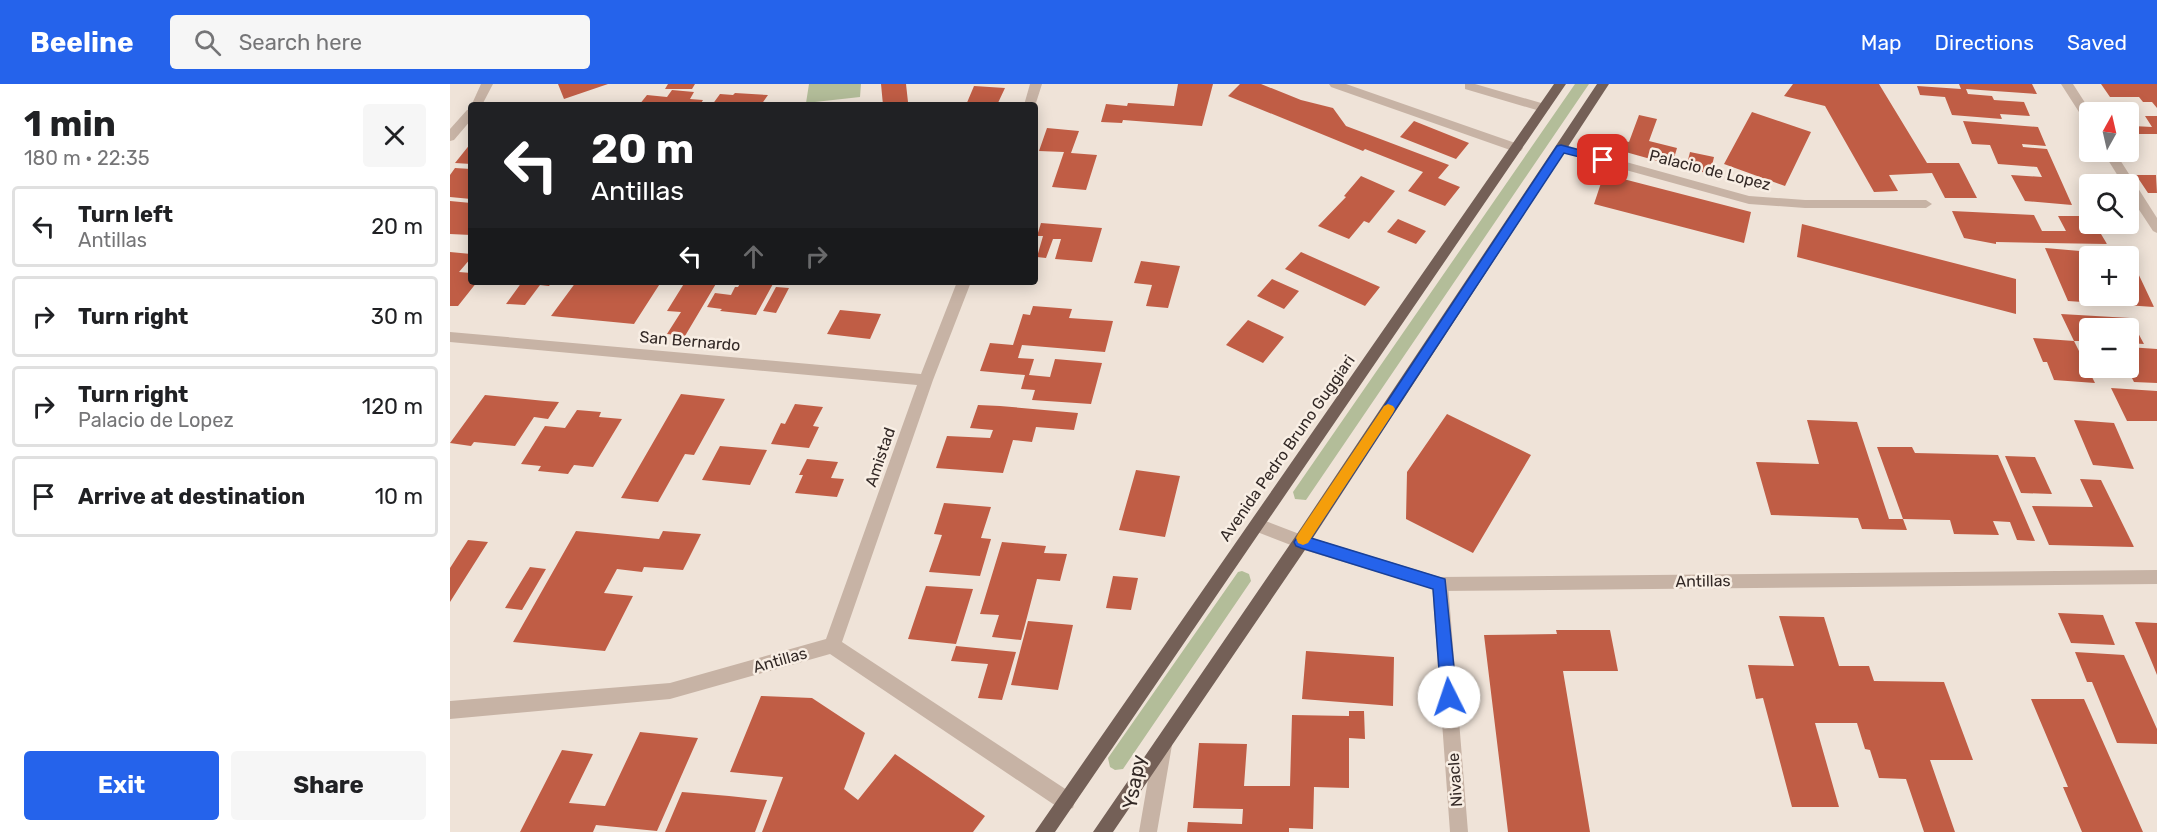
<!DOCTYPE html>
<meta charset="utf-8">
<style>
body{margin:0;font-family:Rubik,sans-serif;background:#f6f6f6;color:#202124;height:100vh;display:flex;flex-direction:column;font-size:22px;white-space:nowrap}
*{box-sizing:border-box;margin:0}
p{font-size:20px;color:#757577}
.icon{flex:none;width:33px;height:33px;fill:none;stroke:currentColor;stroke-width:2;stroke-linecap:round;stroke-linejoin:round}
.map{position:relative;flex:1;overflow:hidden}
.sheet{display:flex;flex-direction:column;background:#fff;width:450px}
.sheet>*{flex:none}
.banner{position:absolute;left:18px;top:18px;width:570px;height:183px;border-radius:6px;box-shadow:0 3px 15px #0003;background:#202124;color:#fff;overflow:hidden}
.needle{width:39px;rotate:8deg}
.tools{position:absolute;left:1629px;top:18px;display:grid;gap:12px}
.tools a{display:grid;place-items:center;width:60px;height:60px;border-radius:6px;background:#fff;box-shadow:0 3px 15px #0003;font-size:30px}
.pin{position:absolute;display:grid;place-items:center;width:51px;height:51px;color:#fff;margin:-26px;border-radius:12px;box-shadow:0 3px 9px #0006}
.me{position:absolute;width:66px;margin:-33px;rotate:356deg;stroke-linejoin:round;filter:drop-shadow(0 0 4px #0008)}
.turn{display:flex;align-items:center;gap:21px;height:126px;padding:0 24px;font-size:27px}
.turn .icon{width:78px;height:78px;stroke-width:2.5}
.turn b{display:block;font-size:42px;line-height:51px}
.lanes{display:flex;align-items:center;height:57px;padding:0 24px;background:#0003;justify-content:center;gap:30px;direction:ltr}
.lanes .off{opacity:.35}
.round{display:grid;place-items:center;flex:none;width:63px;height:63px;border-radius:6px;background:#f6f6f6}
.headline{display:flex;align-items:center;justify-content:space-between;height:102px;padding:0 24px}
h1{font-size:36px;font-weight:700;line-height:45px}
.primary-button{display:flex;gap:12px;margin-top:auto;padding:12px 24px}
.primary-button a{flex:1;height:69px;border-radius:6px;background:#2563eb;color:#fff;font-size:24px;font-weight:700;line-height:69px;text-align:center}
.primary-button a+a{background:#f6f6f6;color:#202124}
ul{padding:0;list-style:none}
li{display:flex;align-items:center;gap:18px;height:81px;margin:0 12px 9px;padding:0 12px;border:3px solid #e0e0e0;border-radius:6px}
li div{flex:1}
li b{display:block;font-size:22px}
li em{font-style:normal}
header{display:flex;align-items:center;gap:36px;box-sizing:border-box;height:84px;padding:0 30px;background:#2563eb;color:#fff}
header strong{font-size:28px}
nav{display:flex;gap:33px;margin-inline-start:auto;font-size:21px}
.search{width:420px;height:54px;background:#f6f6f6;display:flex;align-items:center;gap:15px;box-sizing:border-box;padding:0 21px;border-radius:6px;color:#757577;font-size:22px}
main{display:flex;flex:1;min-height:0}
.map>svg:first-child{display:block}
</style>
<header>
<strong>Beeline</strong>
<div class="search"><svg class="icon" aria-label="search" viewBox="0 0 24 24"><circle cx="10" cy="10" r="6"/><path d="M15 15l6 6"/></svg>Search here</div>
<nav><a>Map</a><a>Directions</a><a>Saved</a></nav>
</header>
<main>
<section class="sheet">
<div class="headline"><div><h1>1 min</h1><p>180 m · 22:35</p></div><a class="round"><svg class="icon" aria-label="close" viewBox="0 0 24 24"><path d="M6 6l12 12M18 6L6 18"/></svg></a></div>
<ul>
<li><svg class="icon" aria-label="left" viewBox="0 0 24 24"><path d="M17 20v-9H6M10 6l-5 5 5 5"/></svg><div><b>Turn left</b><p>Antillas</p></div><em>20 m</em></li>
<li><svg class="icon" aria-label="right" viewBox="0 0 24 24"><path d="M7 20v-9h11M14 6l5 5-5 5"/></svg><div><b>Turn right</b></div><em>30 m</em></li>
<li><svg class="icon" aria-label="right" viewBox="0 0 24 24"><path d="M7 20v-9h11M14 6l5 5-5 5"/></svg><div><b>Turn right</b><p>Palacio de Lopez</p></div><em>120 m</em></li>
<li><svg class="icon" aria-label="arrive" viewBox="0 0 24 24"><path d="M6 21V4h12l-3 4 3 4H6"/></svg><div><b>Arrive at destination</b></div><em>10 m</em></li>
</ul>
<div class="primary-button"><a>Exit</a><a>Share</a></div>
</section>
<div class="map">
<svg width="1707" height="748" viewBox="0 0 1707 748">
<rect width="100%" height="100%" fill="#efe3d8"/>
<path fill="#b3bd99" d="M359,0h52l-1,13 -54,6z
M1125,0h14l-283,416 -11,-1 -2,-7z
M792,487l7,3 2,7 -128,188 -8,1 -5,-3 -2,-9 130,-186z"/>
<path fill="#c05d45" d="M108,0h50l-44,15z
M218,0h27l-3,5h-27z
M431,0h25l2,18 -25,3z
M728,0h35l-11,42 -79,-6 -1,3 -21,-1 5,-18 21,2 1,-3 46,3z
M790,0h21l40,16 32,8 13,18 103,39 -11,13 22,9 -15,19 -37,-15 15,-19 -58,-23 -2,2 -135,-55z
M1343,0h86l48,79h32l18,35h-32l-13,-25 -43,2 9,16 -24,1 -49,-86 -41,-10z
M1509,0h73l5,10 -71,-5 2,5 24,2 2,4 30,2 6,14 -30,-2 2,5 -50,-4 -7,-18 -25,-2 -3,-9 44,3z
M1651,0h56v24l-5,-6h-9l-4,-5h-29z
M524,2l31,2 -8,17h-31z
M222,6l22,2 -4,7 13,1 -3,5h-61l8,-10 20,2z
M285,9l33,2 -7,10h-49l8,-11 13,1z
M1302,28l59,20 -26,54 -61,-22z
M1189,31l18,4 -8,22 28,7 -5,17 -75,-21 4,-10 28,8z
M1695,32h12v18h-19l-5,-8 19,1z
M964,37l55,22 -13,16 -56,-22z
M1513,37l75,6 8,19 -24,-2 1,3 24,2 25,56 -47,-4 -14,-26 31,2 -5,-10 -39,-3 -8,-19 -18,-1z
M597,44l32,3 -8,22 26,2 -11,35 -34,-3 12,-35 -25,-1z
M21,59v21l-16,-1z
M1240,68l24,5 -4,17 -24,-6z
M5,84l16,1v30l-21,-2v-22z
M1154,90l147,38 -7,31 -150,-39z
M1686,91h20l1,18h-9z
M911,92l34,15 -26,32 -5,-2 -15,18 -31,-13 28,-29 -2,-1z
M0,117l21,2v32l-21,-1z
M1502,127l82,4 8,16h24l-8,-15h32v8h5l12,20 -111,-2v2l-32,-6z
M948,135l28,12 -10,13 -29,-12z
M591,139l61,5 -10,34 -37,-3 6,-20h-8l-7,19 -9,-1 6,-21h-6z
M1352,140l214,55v35l-219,-57z
M1595,164l35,3 10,16v29h38v-26l9,1 17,36 -86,-6z
M0,168l21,2v4l-12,14 12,1v9h6l-19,24h-8z
M851,168l18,8 61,27 -15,19 -80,-37z
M691,177l39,5 -12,42 -22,-2 6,-21 -18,-2z
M822,195l27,12 -15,18 -27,-13z
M72,198h30l-3,4 -9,-1 -15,20 -19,-1z
M126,198h85l-27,42 -83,-8z
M235,198h32l-32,54 -18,-2 14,-22 -14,-1z
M291,198h33l-18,33 -36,-4 2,-2 -15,-2 8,-14 16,2 4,-8h3z
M326,203l13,1 -13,25 -13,-2z
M583,222l39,3 -3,9 44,3 -8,31 -83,-7 -4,13 16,1 -5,16 21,2 5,-18 47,4 -11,41 -59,-4 3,-10 -14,-1 4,-14 -45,-4 10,-28 23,2 10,-31 7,1z
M390,226l41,4 -11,25 -43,-5z
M1611,230l69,4 14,26 -16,-1v-15h-38v13h-16z
M798,236l36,17 -21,26 -37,-18z
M1583,254l41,3 21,42 -41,-3 -7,-18h-4z
M1678,263l29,2v34l-23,-1 -7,-14z
M1661,304l46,3v30h-30z
M231,310l44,5 -31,56 -9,-1 -27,48 -37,-4z
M35,311l60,6 14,1 -11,17 -14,-2 -19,29 -41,-4 -3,4 -21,-3z
M345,320l28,3 -10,19 6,1 -10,21 -38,-4 10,-21 4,1z
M528,321l22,1 78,7 -4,17 -38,-3 -4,15 -19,-2 -10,33 -67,-5 11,-32 43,2 3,-8 -23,-2z
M127,326l24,2 -2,5 23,2 -29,48 -19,-2 -6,9 -30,-3 3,-5 -20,-2 24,-38 20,2z
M997,330l84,41 -58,98 -67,-34 1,-47z
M1357,336l50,2 32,97h14l4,11 -45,-1 -4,-11 -87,-3 -15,-53 63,2z
M1624,336l40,3 20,46 -41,-4z
M270,362l47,4 -17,35 -48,-5z
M1427,363h35l3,6 83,2 37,86 -18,-1 -7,-18 -17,-1 6,14 -45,-1 -4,-14 -47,-1z
M1555,372l30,1 17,37 -31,-1z
M357,375l31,3 -7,16 13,1 -7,18 -42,-4 8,-18h-4z
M686,386l44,6 -15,61 -46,-7z
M1630,395l21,1 33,67 -85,-2 -17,-39 61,1z
M494,419l47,4 -10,31 10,1 -11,37 -51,-4 13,-37 -8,-1z
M126,447l83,8 4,-8 38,3 -18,36 -39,-3 -2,5 -25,-3 -13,24 29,3 -28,55 -92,-9z
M18,456l20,2 -38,60v-34z
M552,458l44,4 -2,7 23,1 -7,27 -23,-2 -16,61 -29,-3 7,-22 -19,-1z
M80,483l16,2 -24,41 -17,-2z
M663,492l25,2 -7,32 -25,-2z
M476,502l47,3 -17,55 -48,-5z
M1608,529l45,2 12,30 -44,-2z
M1329,532l45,1 15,49h30l5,15 70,1 29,78h-43l25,72h-31l-18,-53 -27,-1 -9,-28 -5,-1 -8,-26h-42l24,84h-47l-29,-109 -7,1 -8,-34 46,1z
M578,537l45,4 -15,65 -47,-5z
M1685,538l22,1v52l-4,-10z
M1106,546h54l8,41h-55l27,161h-82l-24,-197 73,-1z
M506,562l60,6 -14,48 -24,-2 10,-34 -37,-3z
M856,567l88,6 -1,49 -91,-7z
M1625,568l49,3 33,74v15l-40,-1 -25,-61h-5z
M311,612l51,2 53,35 -21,56 14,11 37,-46 90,62 -12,16h-211l21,-55 -53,-5z
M1581,615h53l59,133h-61l-19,-45h5z
M899,627h15l1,28 -16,-1v50l-35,-1 -1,42 -24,-1v4h-102l1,-10 54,2 1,-15 -50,-1 6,-65 48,1 -3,42h46l2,-71 57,1z
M190,648l58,6 -41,93 -61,-6 -3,7h-73l42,-82 31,4 -24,49 36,3z
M232,708l47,4 38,4 -12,32h-90z"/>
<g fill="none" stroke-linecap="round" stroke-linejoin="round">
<path fill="#c7b3a5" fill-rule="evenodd" d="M879,0h17l175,61 2,3 -2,3h-8l-182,-64z
M1015,0h10l73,21 2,3 -6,4 -4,-1 -75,-22z"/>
<path fill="#c7b3a5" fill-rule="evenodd" d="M31,0h12l-11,21 -11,1z
M580,0h12l-7,22 -11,-1z
M21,25v11l-17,20 -4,1v-12l17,-19z
M1111,60l188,52 56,4h121l6,4 -6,4h-121l-56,-4 -192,-53v-6z
M507,198h14l-38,98 -91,262 231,152 2,7 -2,7 -7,2 -7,-2 -229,-154 -160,45 -220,20v-18l220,-18 156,-44 91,-254 -467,-43v-10l471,42z
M990,493l6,2 2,5 20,248h-18l-18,-248 2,-5z
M713,652l6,3 3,6 -15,87h-18l15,-87 3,-6z"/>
<path fill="#c7b3a5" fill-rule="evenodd" d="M1611,0h12l18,28 -1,12 -4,-1z
M1653,68h12l42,66v15l-4,-2 -25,-38v-9h-5z
M808,434l44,17 138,42 717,-7v14l-717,7 -139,-42 -49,-19 -2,-5 2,-5z"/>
<path fill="#746057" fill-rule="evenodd" d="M1104,0h12l-511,748h-20z
M1147,0h12l-302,463 -194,285h-20l202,-295z"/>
</g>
<path fill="#2563eb" stroke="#184099" stroke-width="1.5" d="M1111,61l45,12 2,3 -5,3 -39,-10 -253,385 134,41 12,118 -3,5 -5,3 -6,-3 -2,-5 -8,-108 -132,-41 -5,-2 -2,-4 263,-396z"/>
<path fill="#f59e0b" d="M938,320l5,2 2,3 -2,4 -85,130 -5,2 -5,-2 -2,-5 2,-4 86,-128z"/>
<g text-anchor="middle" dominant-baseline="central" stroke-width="5" stroke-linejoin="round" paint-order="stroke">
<g font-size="16" fill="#332926" stroke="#f8eee4">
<text transform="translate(1260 86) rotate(14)">Palacio de Lopez</text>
<text transform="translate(240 257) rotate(5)">San Bernardo</text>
<text transform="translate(837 364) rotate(-55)">Avenida Pedro Bruno Guggiari</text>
<text transform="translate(430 373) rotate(-71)">Amistad</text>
<text transform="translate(1253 497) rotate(-1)">Antillas</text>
<text transform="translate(330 576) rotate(-16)">Antillas</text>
<text transform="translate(1005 696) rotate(-94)">Nivacle</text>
</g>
<g font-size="20" fill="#332926" stroke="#f8eee4">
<text transform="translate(684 698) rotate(-80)">Ysapy</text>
</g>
</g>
</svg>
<div class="tools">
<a><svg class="needle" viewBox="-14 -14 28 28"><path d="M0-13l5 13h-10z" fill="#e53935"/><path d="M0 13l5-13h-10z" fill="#757577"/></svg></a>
<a><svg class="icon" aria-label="search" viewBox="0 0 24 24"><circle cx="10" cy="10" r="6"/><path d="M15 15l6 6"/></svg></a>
<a>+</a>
<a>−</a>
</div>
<div class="pin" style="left:1153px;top:76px;background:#d93025"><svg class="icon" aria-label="arrive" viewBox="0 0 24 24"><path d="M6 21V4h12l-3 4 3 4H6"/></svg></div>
<svg class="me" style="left:999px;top:613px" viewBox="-20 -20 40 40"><circle r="19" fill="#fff"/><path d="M0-13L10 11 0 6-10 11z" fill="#2563eb"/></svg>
<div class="banner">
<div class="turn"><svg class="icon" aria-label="left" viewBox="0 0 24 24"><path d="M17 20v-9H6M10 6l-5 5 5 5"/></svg><div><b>20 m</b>Antillas</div></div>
<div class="lanes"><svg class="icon" aria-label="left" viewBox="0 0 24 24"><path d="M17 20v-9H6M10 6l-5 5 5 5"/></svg><svg class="icon off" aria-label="ahead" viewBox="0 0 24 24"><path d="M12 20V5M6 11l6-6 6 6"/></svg><svg class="icon off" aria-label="right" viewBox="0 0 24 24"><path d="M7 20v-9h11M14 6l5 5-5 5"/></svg></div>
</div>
</div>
</main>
